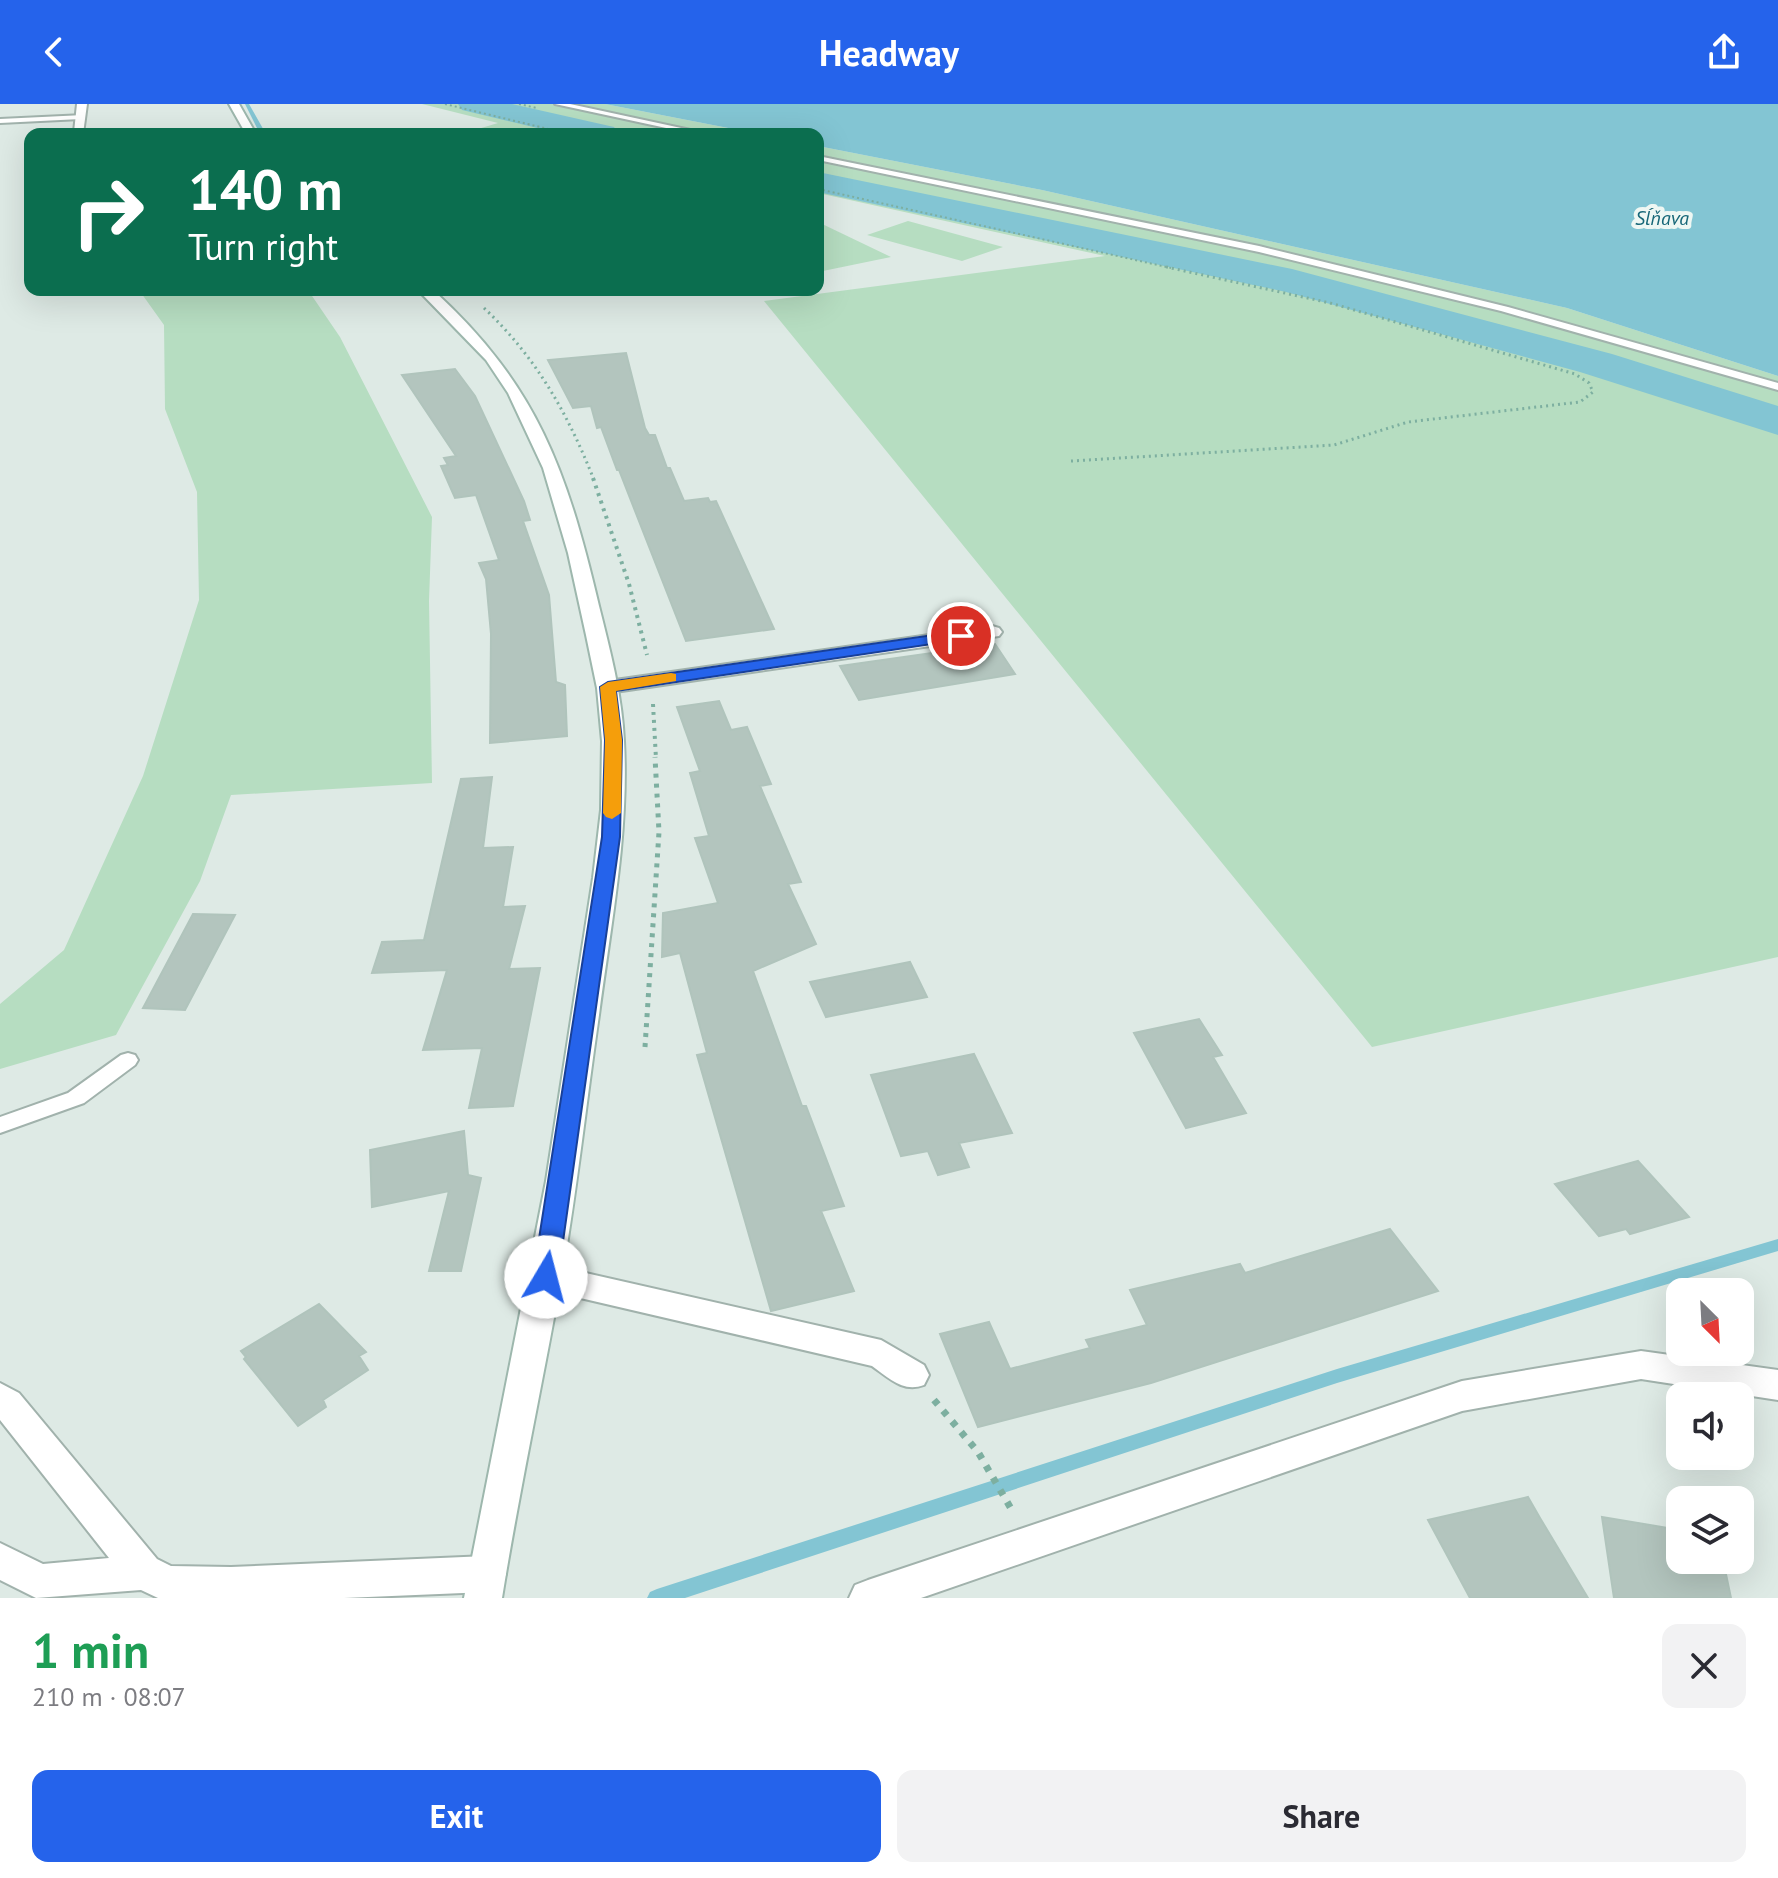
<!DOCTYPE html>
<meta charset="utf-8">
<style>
body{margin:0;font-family:"PT Sans",sans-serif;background:#f2f2f3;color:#2b2b33;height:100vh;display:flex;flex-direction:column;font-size:30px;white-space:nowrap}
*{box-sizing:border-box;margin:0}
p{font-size:26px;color:#7c7c81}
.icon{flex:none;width:44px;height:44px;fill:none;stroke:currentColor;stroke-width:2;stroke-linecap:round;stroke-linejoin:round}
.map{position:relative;height:1494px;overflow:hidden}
.drawer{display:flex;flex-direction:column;background:#fff;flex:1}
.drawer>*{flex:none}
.hud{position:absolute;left:24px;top:24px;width:800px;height:168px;border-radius:16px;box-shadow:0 8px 32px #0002;background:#0b6e4f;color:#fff;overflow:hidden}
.needle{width:52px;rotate:156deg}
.tools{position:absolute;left:1666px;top:1174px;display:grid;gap:16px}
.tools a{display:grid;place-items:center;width:88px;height:88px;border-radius:16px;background:#fff;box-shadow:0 8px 32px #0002;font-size:40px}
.pin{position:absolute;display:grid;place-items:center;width:68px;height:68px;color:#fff;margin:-34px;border:4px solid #fff;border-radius:50%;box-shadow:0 2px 8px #0007}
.me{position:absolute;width:88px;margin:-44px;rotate:8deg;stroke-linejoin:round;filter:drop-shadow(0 0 6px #0008)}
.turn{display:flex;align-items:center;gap:28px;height:168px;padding:0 32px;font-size:36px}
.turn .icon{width:104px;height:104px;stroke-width:2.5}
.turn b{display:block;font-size:56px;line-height:68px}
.round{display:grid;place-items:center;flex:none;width:84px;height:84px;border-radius:16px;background:#f2f2f3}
.head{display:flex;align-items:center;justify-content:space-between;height:136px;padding:0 32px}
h1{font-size:48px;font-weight:600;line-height:60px;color:#1e9e55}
.cta{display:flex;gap:16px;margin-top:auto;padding:16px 32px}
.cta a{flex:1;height:92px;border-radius:16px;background:#2563eb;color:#fff;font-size:32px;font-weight:600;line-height:92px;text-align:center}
.cta a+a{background:#f2f2f3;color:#2b2b33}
header{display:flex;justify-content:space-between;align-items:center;height:104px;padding:0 32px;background:#2563eb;color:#fff;font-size:36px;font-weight:600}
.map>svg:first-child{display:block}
</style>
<header><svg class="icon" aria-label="back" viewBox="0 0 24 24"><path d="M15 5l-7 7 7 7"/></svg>Headway<svg class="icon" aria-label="share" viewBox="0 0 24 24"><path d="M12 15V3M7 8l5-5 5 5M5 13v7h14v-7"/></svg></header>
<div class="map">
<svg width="1778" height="1494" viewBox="0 0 1778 1494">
<rect width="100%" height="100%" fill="#deeae5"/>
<path fill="#b6ddc1" d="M422,0h183l154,30h-282l-9,-2 30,-9z
M818,42l224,44 525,118 211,68v581l-406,90 -608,-746 341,-45 -287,-63z
M908,117l95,26 -41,14 -95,-26z
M818,118l73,35 -73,15z
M139,186h169l32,47 92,180 -3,84 3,182 -201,12 -31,86 -84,154 -116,34v-65l64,-54 79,-174 56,-176 -2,-108 -32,-83 -1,-84z"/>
<path fill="#83c5d3" d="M605,0h1173v272l-211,-68 -525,-118 -224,-44v-12h-59z"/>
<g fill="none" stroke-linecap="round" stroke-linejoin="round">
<path fill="#83c5d3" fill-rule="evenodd" d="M245,0h4l17,30h-6z
M1778,1135v12l-441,132 -652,215h-38l3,-6 7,-3 680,-220z"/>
<path fill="#83c5d3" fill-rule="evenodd" d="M458,0h54l102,23 5,7h-56l-101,-24z
M818,68l474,97 320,85 166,52v29l-198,-63 -294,-80 -468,-100z"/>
</g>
<path fill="#b3c5be" stroke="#b0c4bc" stroke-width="2" d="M626,249l19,75 4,7h6l12,33h3l14,33 24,-3 2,4 6,-1 58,128 -88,12 -67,-171h-2l-16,-43 -4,1 -6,-22 -18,2 -25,-48z
M455,265l20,27 49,105 6,19 -7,1 26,74 7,87 9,3 2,51 -77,7 1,-109 -5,-55 -7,-16 20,-3 -23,-65 -21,3 -14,-32 7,-1 -4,-7 12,-2 -54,-81z
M995,540l20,30 -156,26 -19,-34z
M719,597l12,29 16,-3 24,57 -11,2 41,96 -13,2 28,60 -63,27 49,135h4l38,100 -23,5 33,80 -83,20 -74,-256 10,-2 -27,-100 -18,4 1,-44 55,-10 -23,-65 14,-2 -19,-63 10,-2 -23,-64z
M492,673l-9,71 30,-1 -10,60 22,-1 -16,63 31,-1 -27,138 -44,2 13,-60 -59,2 24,-80 -75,3 10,-31 42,-2 37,-161z
M193,810l42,1 -50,95 -42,-2z
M910,858l17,35 -101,20 -16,-35z
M1199,915l23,36 -9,2 33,56 -60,15 -52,-95z
M974,950l38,79 -53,10 10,24 -31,8 -10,-24 -27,5 -30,-81z
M464,1027l4,44 13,3 -20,93h-32l20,-80 -77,16 -2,-57z
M1638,1057l51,56 -59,17 -4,-5 -27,7 -44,-52z
M1390,1125l48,62 -287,92 -173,44 -38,-93 49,-12 21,47 80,-21 -4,-8 61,-15 -17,-35 110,-26 5,9z
M319,1200l47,48 -7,4 9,14 -45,30 3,7 -28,19 -54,-67 2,-2 -5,-6z
M1528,1393l12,21 48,80h-118l-42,-78z
M1602,1413l78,13v30h43l8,38h-117z"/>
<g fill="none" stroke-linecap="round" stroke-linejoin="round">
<defs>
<path id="lane" d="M555,0h15l139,30h-15z
M84,11l-3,4 -81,4v-4z
M818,52l441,90 249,61 270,76v7l-277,-79 -242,-59 -441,-92z
M128,949l7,2 3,5 -3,5 -51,38 -84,30v-16l68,-24 53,-38z"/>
<path id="street" d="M77,0h10l-4,30 -9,-2z
M992,522l7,2 3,4 -3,4 -391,57 -10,-6 10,-6z
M546,1160l335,76 43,25 5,10 -5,10c-21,8 -35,-7 -52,-19l-326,-76 -11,-4 -5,-9 5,-9z
M1641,1247l137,19v30l-137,-21 -179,32 -541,187h-72l6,-13 13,-5 594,-199z
M0,1279l19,10 138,166 14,7 60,1 256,-11 13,5 6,13 -6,13 -13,5 -143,6h-186l-17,-8 -105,8 -36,-18v-37l43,21 66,-6 -109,-138z"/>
<path id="secondary" d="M229,0h10l17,30h-10z
M418,186h15c105,96 134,181 166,316 11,44 23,89 25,135 5,92 -13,183 -25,274 -13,88 -22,177 -38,265 -19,106 -42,212 -59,318h-38l82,-417 47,-303 8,-68 1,-69 -5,-53 -11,-53 -18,-82 -25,-85 -35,-75 -22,-33z"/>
</defs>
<use href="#lane" stroke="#a1b2ac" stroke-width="4"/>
<use href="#street" stroke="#a1b2ac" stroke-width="4"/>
<use href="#secondary" stroke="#9db7ad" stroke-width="4"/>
<path stroke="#7dafa0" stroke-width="2" stroke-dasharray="2 3" stroke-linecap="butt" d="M445,0l124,30
M519,0l18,4
M818,85l353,79"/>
<path stroke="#7dafa0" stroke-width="3" stroke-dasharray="2 4" stroke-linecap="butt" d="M484,204c52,49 84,106 110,172
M1071,357l263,-16 74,-23 172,-20 13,-10 -4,-9 -14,-9 -245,-71 -168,-37"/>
<path stroke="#7dafa0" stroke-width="4" stroke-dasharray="3 5" stroke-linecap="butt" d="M593,374l36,106 18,71
M653,600l3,55"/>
<path stroke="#7dafa0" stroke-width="5" stroke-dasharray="4 6" stroke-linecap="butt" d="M645,943l14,-215 -4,-75"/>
<path stroke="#7dafa0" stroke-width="7" stroke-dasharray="6 8" stroke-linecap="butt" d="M934,1296l44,52 35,60"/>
<use href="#lane" fill="#fff" fill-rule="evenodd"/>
<use href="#street" fill="#fff" fill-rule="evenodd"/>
<use href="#secondary" fill="#fff" fill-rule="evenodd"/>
</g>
<path fill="#2563eb" stroke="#184099" stroke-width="2" d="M961,527l5,2v6l-350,52 6,49 -2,97 -62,440 -4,6 -8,3 -9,-3 -4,-6 69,-440 3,-97 -5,-53 8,-5z"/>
<path fill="#f59e0b" d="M671,569l5,1v7l-60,10 6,49 -1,73 -9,6 -6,-2 -3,-4 2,-73 -5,-53 8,-5z"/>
<g text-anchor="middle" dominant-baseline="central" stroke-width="8" stroke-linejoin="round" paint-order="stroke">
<g font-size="20" font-style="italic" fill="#176778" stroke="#eef7f3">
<text x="1662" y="114">Sĺňava</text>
</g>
</g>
</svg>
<div class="tools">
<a><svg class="needle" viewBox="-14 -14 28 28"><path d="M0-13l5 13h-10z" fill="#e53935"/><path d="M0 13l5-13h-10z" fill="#7c7c81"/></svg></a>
<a><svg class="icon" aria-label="sound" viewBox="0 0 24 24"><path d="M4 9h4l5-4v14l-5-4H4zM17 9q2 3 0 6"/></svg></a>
<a><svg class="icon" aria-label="layers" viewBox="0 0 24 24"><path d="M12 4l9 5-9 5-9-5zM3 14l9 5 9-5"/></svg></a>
</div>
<div class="pin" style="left:961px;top:532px;background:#d93025"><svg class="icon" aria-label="arrive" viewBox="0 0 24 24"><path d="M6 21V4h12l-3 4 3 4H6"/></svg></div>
<svg class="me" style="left:546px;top:1173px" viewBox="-20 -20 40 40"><circle r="19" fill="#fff"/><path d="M0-13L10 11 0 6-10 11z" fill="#2563eb"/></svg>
<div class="hud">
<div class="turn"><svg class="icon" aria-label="right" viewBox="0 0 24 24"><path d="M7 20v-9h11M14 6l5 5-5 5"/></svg><div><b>140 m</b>Turn right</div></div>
</div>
</div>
<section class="drawer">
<div class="head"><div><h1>1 min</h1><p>210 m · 08:07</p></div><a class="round"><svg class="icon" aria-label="close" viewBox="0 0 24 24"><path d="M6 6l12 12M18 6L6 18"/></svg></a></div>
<div class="cta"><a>Exit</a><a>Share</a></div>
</section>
